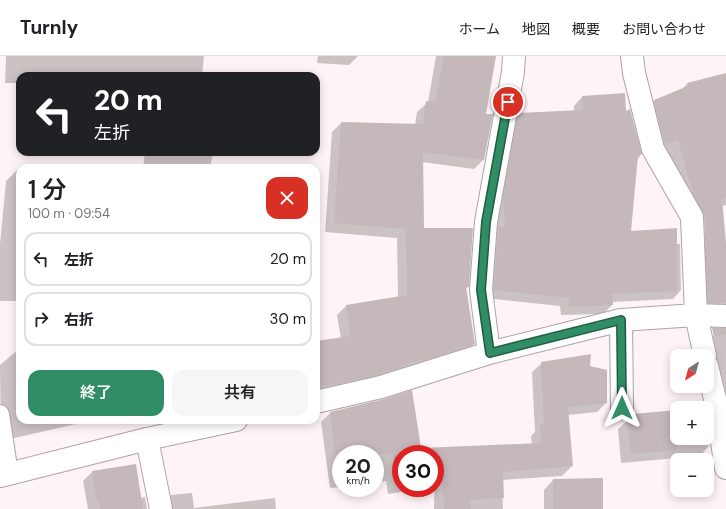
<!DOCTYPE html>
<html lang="ja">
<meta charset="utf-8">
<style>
body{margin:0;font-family:"DM Sans","Noto Sans JP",sans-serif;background:#f6f6f6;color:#202124;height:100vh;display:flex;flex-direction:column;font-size:15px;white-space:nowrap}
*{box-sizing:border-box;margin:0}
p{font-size:13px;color:#757577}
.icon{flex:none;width:22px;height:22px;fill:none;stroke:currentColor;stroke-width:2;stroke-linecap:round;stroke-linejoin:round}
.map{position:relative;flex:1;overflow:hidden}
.side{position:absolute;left:16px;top:108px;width:304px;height:260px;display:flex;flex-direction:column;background:#fff;border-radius:12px;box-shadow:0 2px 10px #0003}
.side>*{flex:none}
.top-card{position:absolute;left:16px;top:16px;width:304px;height:84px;border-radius:12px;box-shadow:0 2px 10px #0003;background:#202124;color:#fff;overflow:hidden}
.needle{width:26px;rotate:216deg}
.buttons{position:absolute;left:670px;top:293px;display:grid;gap:8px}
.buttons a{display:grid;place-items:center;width:44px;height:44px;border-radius:8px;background:#fff;box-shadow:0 2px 10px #0003;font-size:20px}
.speed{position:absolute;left:332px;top:389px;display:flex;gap:8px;font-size:20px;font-weight:700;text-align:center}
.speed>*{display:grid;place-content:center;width:52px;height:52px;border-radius:50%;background:#fff;box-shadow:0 2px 10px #0003;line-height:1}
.speed small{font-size:10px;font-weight:400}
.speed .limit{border:6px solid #d22;background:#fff;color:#111}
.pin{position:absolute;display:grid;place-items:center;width:34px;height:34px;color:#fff;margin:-17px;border:2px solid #fff;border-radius:50%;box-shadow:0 1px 4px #0007}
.me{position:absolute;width:44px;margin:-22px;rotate:0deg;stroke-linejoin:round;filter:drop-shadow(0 0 3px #0008)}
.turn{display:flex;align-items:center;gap:14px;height:84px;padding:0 12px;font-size:18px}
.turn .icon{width:52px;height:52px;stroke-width:2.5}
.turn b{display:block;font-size:28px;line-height:34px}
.round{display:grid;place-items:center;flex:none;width:42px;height:42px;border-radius:12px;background:#f6f6f6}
.head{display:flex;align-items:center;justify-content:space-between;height:68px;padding:0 12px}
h1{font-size:24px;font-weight:600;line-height:30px}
.button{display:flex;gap:8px;margin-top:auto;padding:8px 12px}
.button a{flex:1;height:46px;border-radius:12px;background:#308d65;color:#fff;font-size:16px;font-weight:600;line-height:46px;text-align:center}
.button a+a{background:#f6f6f6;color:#202124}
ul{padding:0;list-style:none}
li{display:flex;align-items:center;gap:12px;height:54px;margin:0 8px 6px;padding:0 4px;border:2px solid #e0e0e0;border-radius:12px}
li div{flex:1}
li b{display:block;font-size:15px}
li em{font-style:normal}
header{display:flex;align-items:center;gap:24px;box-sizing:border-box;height:56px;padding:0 20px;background:#fff;border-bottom:1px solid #e0e0e0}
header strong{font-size:19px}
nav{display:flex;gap:22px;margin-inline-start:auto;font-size:14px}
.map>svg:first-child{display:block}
</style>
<header>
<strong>Turnly</strong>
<nav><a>ホーム</a><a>地図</a><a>概要</a><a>お問い合わせ</a></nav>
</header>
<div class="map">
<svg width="726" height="453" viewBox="0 0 726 453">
<rect width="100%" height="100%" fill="#fef3f6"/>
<path fill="#0003" d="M6,0h198l-2,20h-182v7h-15z
M318,0h40l-9,9 -32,-2z
M436,0h59l-11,59v44l-10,10 -52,-7 1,67 45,58 -2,2 8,55 -9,9 -149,42v-45l25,-11 -4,-24 9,-9 52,-9 -1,-59 -72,-6 7,-100 9,-9 74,2 2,-13 11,-10z
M726,18v131l-37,10 -6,-11 -16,-54 -12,5 -12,-44 11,-10 27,-11 6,-6z
M582,41l43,15 16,42 -55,95 94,-5 1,46 -8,9 -61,3v3l-9,9 -42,1 -1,-9 -75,-8 10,-92 15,-83 9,-9 55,-3v-5z
M145,96h68l-3,16h-67z
M16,115l4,1v129h-20v-57l6,-63z
M726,186v66l-25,1 -3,-58 8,-8z
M726,277v121l-22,-109 10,-10z
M20,292v72h67l-2,2 -84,19 -1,-76z
M542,307l47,4 17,36 -9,9 -29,3 4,51 -10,10 -60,4 1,29h-69l1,-55h-34v34h27l-40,6 -2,-13 -11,2v-29h-34v33l-11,1 -9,-66 9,-9 90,36 112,-5 -1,-8 4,-4 -3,-60z
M677,355v27h30v-5l2,13 -9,10 -79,7 -3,-34 16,-14z
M92,416l48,26 5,-1 2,12h-59l-5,-28z
M553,424l49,29h-58v-19z
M192,437l2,15 81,-10 1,11h-113l-1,-5 9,-9z"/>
<path fill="#c5b8bb" d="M444,0h52l-10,58h7l-9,46 -61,-8 1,76h49l-4,59h-3l9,57 -47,15 -20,4v2l-30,10 -62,13v-47l35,-5 -5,-31 61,-10 -1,-66 -72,-6 7,-101 82,2 3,-23 9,1z
M726,17v125l-4,1 4,44v60h-18l-4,-87 -11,-22 -15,-54 -13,4 -11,-44 34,-14 -1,-3z
M625,37l1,18 4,-2 12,45 -4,2 -7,75 46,-3v63l-65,3 1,11 -44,2v-9l-75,-8 4,-63h7l-2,-31 15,-83 65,-3 -1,-14z
M712,272h14v7l-12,1z
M591,298l-1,12 17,4v33l-39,4 5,59 -70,6 1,26 -34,2 1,9h-27l-2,-31 -7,1v-25h-34v30l-4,1 -4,-31h-58l-5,-42 54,-13 28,-9 9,58 120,-5 -1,-18h4l-3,-63z
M677,354v40l-46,4 -4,-35 6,-5z
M136,408l7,45h-43l-1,-7h-2l-5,-31z
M603,422v31h-50v-30z"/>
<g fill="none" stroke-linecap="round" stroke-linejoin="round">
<defs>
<path id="lane" d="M0,358l9,60"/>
<path id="street" d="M632,0l2,17 19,76 39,68 4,98 9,41
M621,264l1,88
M489,297l-8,-63 5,-68 27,-150 1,-16
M707,310l9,37 10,65
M316,346l65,-15 108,-34 132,-33 75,-5 30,1
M147,383l14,70
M0,420l147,-37 89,-19"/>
</defs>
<use href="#lane" stroke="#afa2a5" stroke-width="20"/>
<use href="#street" stroke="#afa2a5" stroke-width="24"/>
<use href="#lane" stroke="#fff" stroke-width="18"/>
<use href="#street" stroke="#fff" stroke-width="22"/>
</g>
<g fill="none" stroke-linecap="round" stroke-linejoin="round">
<defs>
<path id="route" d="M508,46l-22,120 -5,68 9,63 131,-33 1,88"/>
</defs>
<use href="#route" stroke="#1f5c42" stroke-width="10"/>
<use href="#route" stroke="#308d65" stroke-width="7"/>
</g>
</svg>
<div class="buttons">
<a><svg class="needle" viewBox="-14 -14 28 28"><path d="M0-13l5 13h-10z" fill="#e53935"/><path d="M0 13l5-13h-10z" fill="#757577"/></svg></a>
<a>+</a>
<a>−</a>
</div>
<div class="speed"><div>20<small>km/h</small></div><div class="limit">30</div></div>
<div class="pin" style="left:508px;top:46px;background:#d93025"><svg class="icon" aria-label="arrive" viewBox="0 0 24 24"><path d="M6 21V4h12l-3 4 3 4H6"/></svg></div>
<svg class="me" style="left:622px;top:352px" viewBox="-20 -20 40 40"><path d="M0-17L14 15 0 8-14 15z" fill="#308d65" stroke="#fff" stroke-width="4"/></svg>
<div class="top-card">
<div class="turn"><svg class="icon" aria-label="left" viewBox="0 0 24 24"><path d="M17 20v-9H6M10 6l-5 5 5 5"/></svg><div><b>20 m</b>左折</div></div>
</div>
<section class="side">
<div class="head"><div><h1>1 分</h1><p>100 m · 09:54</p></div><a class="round" style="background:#d93025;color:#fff"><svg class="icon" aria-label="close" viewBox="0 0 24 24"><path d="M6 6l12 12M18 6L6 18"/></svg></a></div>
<ul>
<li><svg class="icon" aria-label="left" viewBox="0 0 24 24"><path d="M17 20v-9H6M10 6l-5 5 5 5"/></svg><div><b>左折</b></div><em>20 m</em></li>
<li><svg class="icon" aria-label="right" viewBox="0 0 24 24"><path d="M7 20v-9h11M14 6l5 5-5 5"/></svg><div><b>右折</b></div><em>30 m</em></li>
</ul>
<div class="button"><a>終了</a><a>共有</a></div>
</section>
</div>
